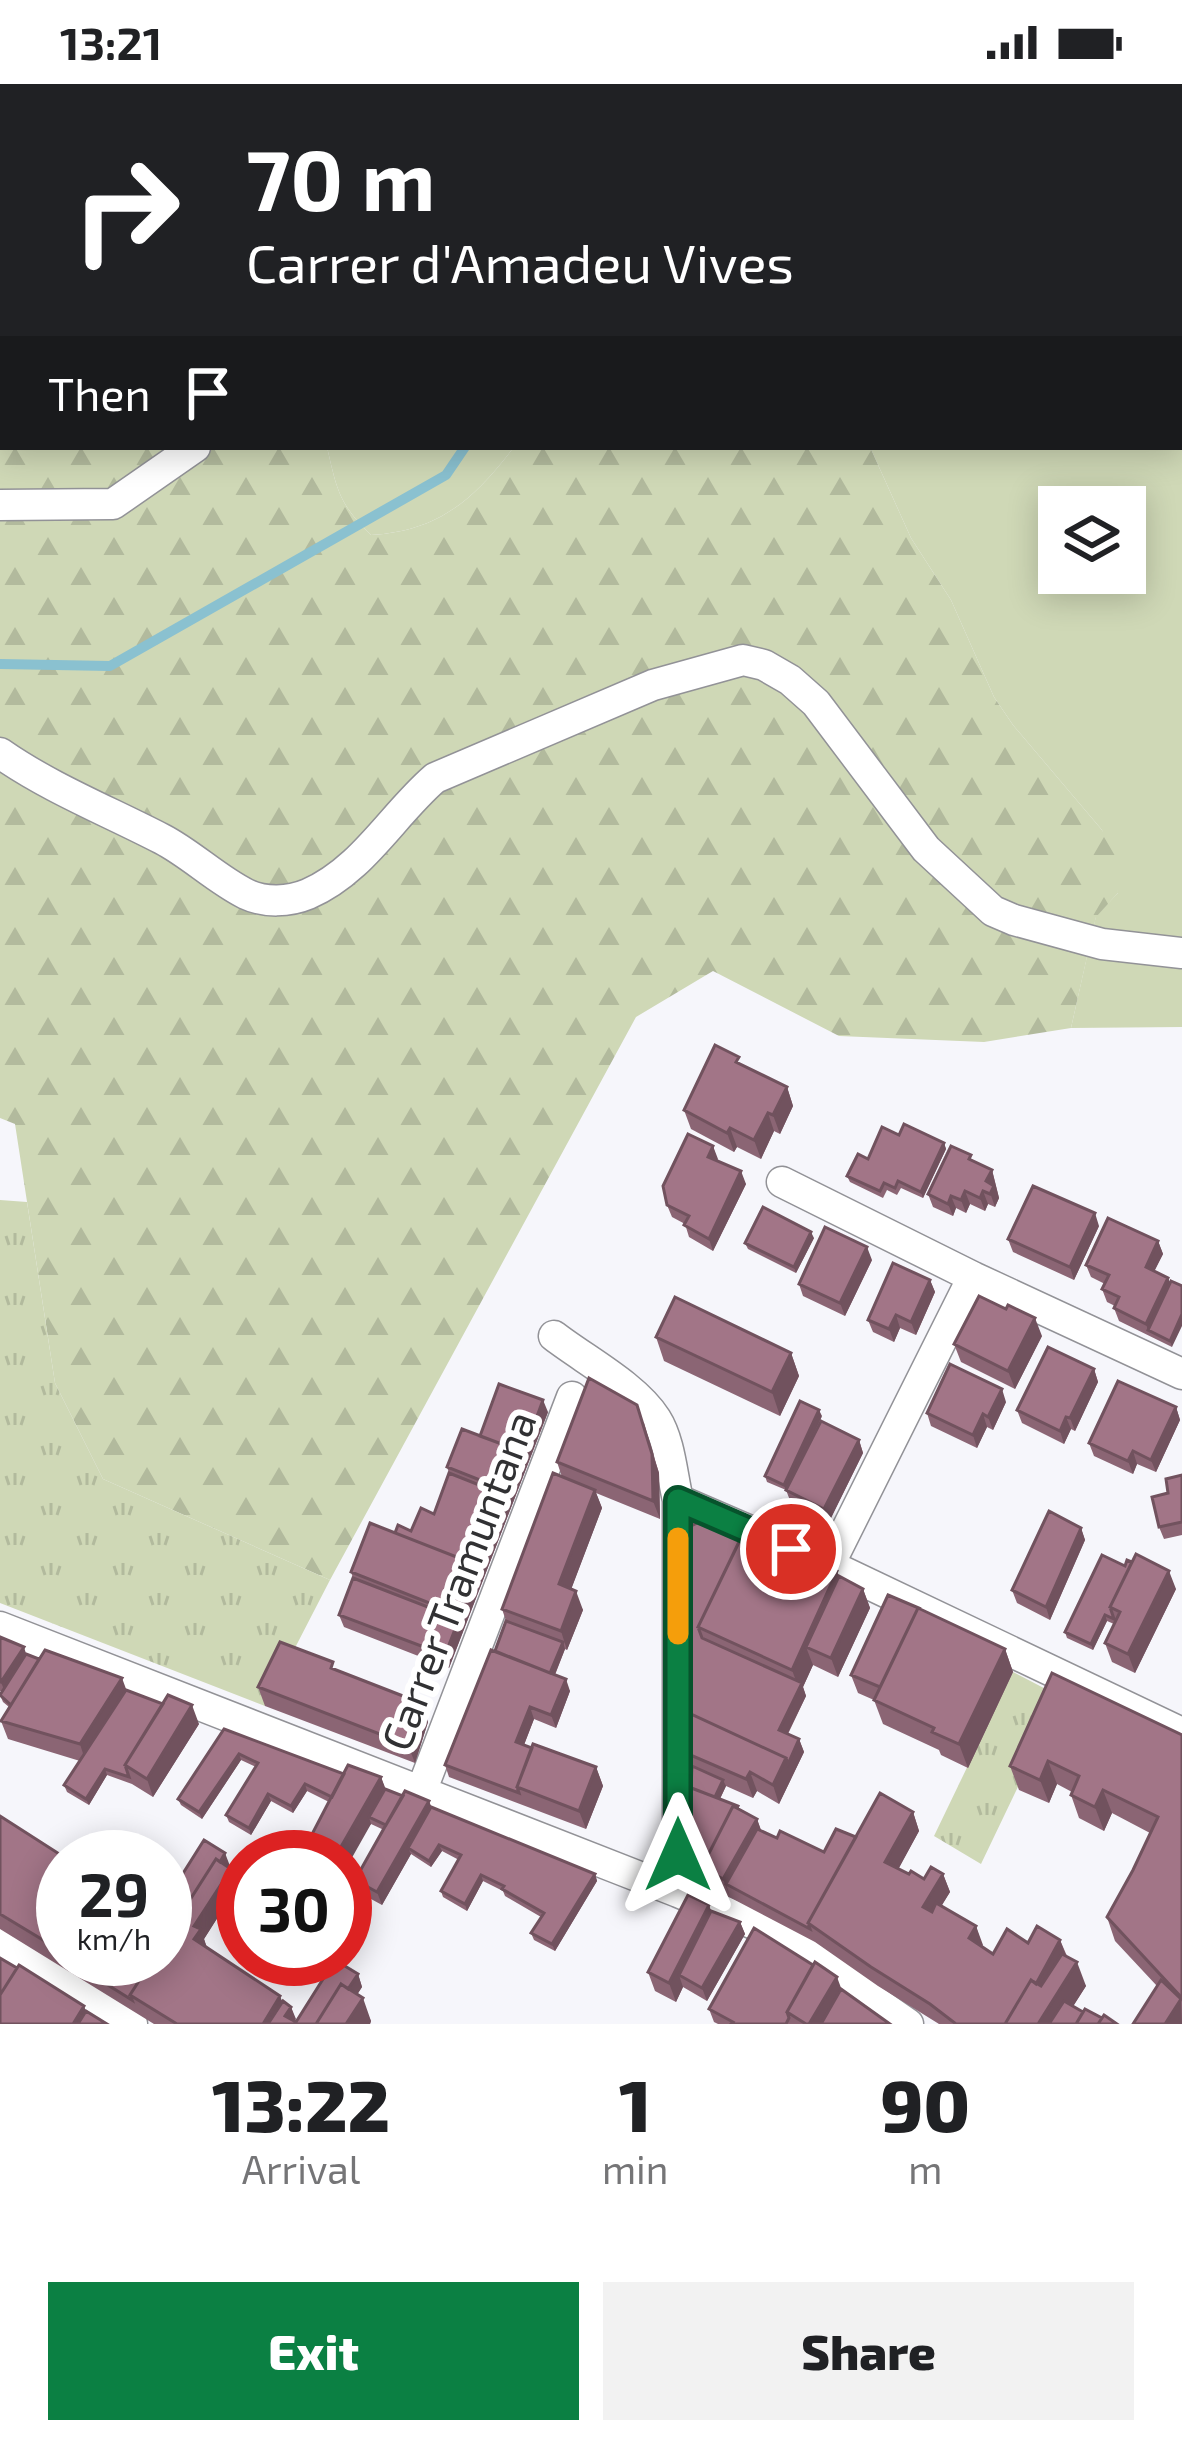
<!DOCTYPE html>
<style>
body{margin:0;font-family:"Exo 2",sans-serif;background:#f2f2f2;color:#202124;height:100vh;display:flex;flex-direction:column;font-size:45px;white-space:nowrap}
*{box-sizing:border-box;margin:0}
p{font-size:39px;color:#757577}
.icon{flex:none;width:66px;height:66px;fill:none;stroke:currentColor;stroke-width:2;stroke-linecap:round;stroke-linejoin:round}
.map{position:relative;height:1940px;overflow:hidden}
.side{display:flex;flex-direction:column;background:#fff;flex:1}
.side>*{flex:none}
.guide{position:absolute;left:0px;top:0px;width:1182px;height:366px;box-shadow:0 6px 30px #0003;background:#202124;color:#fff;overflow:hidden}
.fabs{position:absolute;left:1038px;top:402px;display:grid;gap:24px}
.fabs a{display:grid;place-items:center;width:108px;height:108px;border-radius:0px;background:#fff;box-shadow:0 6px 30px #0003;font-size:60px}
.speed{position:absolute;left:36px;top:1746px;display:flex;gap:24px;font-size:60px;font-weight:700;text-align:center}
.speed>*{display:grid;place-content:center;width:156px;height:156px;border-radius:50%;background:#fff;box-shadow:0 6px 30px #0003;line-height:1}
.speed small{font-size:30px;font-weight:400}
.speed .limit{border:18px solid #d22;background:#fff;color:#111}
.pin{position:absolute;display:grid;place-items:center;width:102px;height:102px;color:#fff;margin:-51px;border:6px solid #fff;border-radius:50%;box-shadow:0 3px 12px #0007}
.me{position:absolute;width:132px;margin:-66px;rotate:0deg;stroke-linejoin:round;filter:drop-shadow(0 0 9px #0008)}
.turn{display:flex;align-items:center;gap:42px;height:252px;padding:0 48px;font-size:54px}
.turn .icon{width:156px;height:156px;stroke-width:2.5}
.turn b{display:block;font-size:84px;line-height:102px}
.then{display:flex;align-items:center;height:114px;padding:0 48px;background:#0003;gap:24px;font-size:45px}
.eta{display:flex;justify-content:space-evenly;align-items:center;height:204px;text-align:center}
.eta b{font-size:72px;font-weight:800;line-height:84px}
.action{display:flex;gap:24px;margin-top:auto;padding:24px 48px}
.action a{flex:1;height:138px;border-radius:0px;background:#0b8043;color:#fff;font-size:48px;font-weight:800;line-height:138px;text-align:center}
.action a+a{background:#f2f2f2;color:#202124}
.status{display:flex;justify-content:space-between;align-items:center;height:84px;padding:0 60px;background:#fff;direction:ltr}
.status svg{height:33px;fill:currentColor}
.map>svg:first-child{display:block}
</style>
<div class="status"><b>13:21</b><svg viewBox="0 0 49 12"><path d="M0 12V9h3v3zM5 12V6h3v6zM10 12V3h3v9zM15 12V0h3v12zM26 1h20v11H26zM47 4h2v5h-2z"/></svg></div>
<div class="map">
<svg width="1182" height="1940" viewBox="0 0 1182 1940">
<defs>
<pattern id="forest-firs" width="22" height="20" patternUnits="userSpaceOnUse" patternTransform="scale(3)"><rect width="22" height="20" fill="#cfd8b6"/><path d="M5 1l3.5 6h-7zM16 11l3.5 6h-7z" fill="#b2ba9d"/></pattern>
<pattern id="park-tufts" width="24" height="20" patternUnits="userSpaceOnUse" patternTransform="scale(3)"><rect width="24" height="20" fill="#cfd8b6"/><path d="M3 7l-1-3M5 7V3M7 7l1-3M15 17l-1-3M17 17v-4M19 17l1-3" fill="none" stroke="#b2ba9d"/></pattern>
</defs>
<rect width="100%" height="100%" fill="#f6f6fb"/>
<path fill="#cfd8b6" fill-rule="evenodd" d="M313,0h486l-4,3h-481z
M1182,46v897l-111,1 25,-112 22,-23 -16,-63 -89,-105 -19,-28 -43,-97 -40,-62 -41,-91h309v-313zM1059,423h66v66h-66z
M327,363h187c-41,53 -75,84 -143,88 -32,-31 -34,-45 -44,-88z"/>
<path fill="url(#forest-firs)" d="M0,0h313l1,3h-311v360h324c10,43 12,57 44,88 68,-4 102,-35 143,-88h356l41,91 40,62 43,97 19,28 89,105 15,28 1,35 -22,24 -25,111 -87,14 -145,-6 -126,-65 -77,46 -306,563 -227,-101 -48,-96 -40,-259 -15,-6z
M799,0h383v46l-3,4v-47h-384z"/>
<path fill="url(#park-tufts)" d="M0,1116l27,2 28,181 48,96 227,101 -65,126 -265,-103z
M1013,1588l48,25 -80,167 -47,-28z"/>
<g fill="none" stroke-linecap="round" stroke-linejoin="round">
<path stroke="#8ac1d0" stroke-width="10" d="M935,3l25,-3
M0,580l110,2 336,-191 19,-28"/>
<defs>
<path id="street" d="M506,3l1,-3
M0,421l113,-1 82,-57
M0,669c50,35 108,58 162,86 29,15 54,40 84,55 19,9 43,8 62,0 55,-24 84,-79 127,-116l218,-93 90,-25 21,5 26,15 26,23 110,146 67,62 21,9 88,24 80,9
M782,1098l191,95 209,97
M554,1252c31,24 81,50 102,83 14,22 16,56 22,81v392
M678,1416l151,65 353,168
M829,1481l144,-288
M0,1543l678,265 102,43 128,89
M421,1708l151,-395
M0,1859l132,81"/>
</defs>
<use href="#street" stroke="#929297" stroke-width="33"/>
<use href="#street" stroke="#fff" stroke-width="30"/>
</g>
<path fill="#8b6574" d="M742,981l45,22 6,19 -13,28 -6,-3 -13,28 -24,-12 -3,5 -43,-23 -7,-19z
M899,1051l45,8 2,6 -23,49 -22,-10 -4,7 -10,-5 -4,8 -33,-16 -3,-6z
M713,1062l4,15 29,23 -33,67 -24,-14 -4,-13 -13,-7 -5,-12z
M973,1077l19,9 7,28 -4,9 -7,-3 -3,7 -15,-7 -4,9 -10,-5 -3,8 -20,-9 -5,-13z
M1099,1142l-25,54 -61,-28 -5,-13z
M814,1154l-18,35 -48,-24 -3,-6z
M1158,1157l5,13 -9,17 14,7 2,5 2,64 -53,-26 -5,-13 1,-2 -8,-4 -5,-13 3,-5 -14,-7 -5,-12z
M872,1176l-27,56 -42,-20 -4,-12z
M930,1196l5,12 -19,43 -16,-7 -6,14 -21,-10 -5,-12z
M1042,1252l-27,53 -54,-27 -7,-18z
M656,1253l135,16 8,23 -19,40 -116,-55z
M1094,1285l4,13 -23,49 -4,-2 -7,15 -42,-21 -5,-13z
M1006,1318l-13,28 -6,-3 -10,21 -46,-22 -4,-13z
M1176,1323l4,13 -24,52 -19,-8 -4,10 -39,-18 -5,-13z
M548,1328l-99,256 -105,-41 -5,-12 14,-37 -2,-6 44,-39 16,-2 23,-17 15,-41 -2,-6 33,-31z
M822,1332l-32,68 69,-44 4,13 -34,69 -38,-19 -5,-13 -19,-8 -2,-6z
M644,1339l15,50 1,46 -64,-26 6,15 -31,81 12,21 -16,40 -2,-1 -10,26 15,16 -14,37 -22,-9 -10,26 72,22 7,19 -17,43 -137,-52 -4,-12 50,-114 11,-30 -4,-12 60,-132 -5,-15z
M1182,1391v60l-18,4 -5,-12 9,-34z
M689,1443l150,49 24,13 7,19 -32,69 -25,-12 -10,22 3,9 -18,38 11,5 5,13 -25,52 -22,-13 -4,7 -27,-12 -6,13 18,7 2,4 17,9 4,12 16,7 47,14 89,-40 6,19 -21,38 26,10 19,-5 7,18 -9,14 35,20 6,20 11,8 35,-11 32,-3 7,16 19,30 -13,20 10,6 34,12h-178l-61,-38 -63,-44 -126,-66 -4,-13 7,-97 -4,-12 3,-40z
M1081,1444l4,12 -35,80 -33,-17 -5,-13z
M1102,1471l74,34 -41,84 -23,-11 -7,-19 9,-19 -7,-3 -14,29 -26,-12 -2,-6z
M0,1553l26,17 100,36 73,34 -46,73 -21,-13 -25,-9 -18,30 -22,-13 -3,-7 16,-24 -72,-22 -7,-18 8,-14 -6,-5 -3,-7 2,-3 -2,-1z
M1005,1565l8,23 -45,96 -27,-13 -2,-5 -56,-26 -9,-24 -16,-7 -7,-18z
M336,1585l92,53 -13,41 -150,-57 -7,-19z
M224,1645l120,45 37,3 4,12 210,85 2,7 -42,70 -21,-11 -3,-7 10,-16 -36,-21 -2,-5 -20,-10 -16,30 -24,-14 -2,-6 18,-31 -17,-9 -11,16 -20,-13 -29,51 -22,-12 -5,-13 29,-50 -13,-6 -26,33h-27l-8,-19 19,-36 -22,-11 -14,22 -22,-12 -20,34 -22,-13 -3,-7 30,-48 -15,-7 -39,59 -21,-14 -3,-6z
M1182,1651v289l-25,-38 -42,-45 -8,-24 26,-47 17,-37 -38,-20 -8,18 -25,-13 -8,-23 1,-3 -15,-8 -8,19 -30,-13 -9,-24z
M0,1732l63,41v102h102l65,-93 -1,2 8,19 -33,52 3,9 84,59 5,15 62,-48 4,13 -5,7 14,27 -1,3h-216l-154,-95z
M711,1827l29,11 5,12 -38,67 -24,-14 -7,15 -21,-11 -7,-19z
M841,1905l49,35h-172l-4,-2 -5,-13z"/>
<path fill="#71525e" d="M787,1003l6,19 -13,28 -7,-19z
M768,1029l6,18 -13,28 -7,-19z
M730,1044l7,19 -3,5 -7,-19z
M944,1059l2,6 -23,49 -2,-6z
M713,1062l5,13 -5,11 -5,-13z
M992,1086l7,28 -4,9 -9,-26z
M741,1087l5,13 -33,67 -4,-12z
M965,1107l5,13 -4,9 -5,-13z
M983,1107l5,13 -3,7 -5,-13z
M951,1112l5,12 -3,8 -5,-12z
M1095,1129l4,13 -25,54 -4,-13z
M811,1148l3,6 -18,35 -2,-6z
M1158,1157l5,13 -13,26 -4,-13z
M867,1163l5,13 -27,56 -5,-13z
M1168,1194l5,13 -25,39 -2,-6z
M930,1196l5,12 -19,43 -5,-13z
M1182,1230v12l-10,21 -2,-6z
M896,1231l4,13 -6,14 -5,-13z
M1035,1234l7,18 -27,53 -7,-18z
M791,1269l8,23 -19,40 -8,-24z
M1094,1285l4,13 -23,49 -5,-13z
M1002,1305l4,13 -13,28 -5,-13z
M543,1316l5,12 -99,256 -4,-13 14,-36 -2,-5 50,-118 -2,-6z
M637,1321l22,68 1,46 -7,-18z
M1176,1323l4,13 -24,52 -5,-12z
M819,1326l3,6 -36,75 -2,-6z
M983,1330l4,13 -10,21 -4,-13z
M1066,1333l5,12 -7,15 -4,-13z
M859,1356l4,13 -34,69 -5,-13z
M1133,1367l4,13 -4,10 -5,-13z
M595,1406l7,18 -36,95 -7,-19z
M1081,1444l4,12 -35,80 -4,-13z
M837,1487l9,24 -40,52 7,18 -10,22 3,9 -23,47 -4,-13 20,-41 -7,-19z
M1169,1487l7,18 -41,84 -7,-19z
M863,1505l7,19 -32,69 -7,-19z
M576,1507l7,19 -16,40 -6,-19z
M1105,1531l2,6 -14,29 -2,-6z
M563,1558l2,7 -14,35 -3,-6z
M24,1563l4,13 -22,35 -5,-13z
M1005,1565l8,23 -45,96 -9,-24z
M122,1594l7,19 -43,66 -6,-19z
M566,1595l4,12 -14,37 -5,-13z
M421,1619l7,19 -13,41 -7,-18z
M192,1621l7,19 -46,73 -6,-18z
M530,1623l4,12 -14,36 -4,-13z
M799,1655l5,13 -25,52 -6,-19 13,-27z
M239,1670l2,6 -39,59 -3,-7z
M1048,1677l9,23 -8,19 -9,-23z
M596,1683l7,19 -17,43 -7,-18z
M105,1685l2,6 -18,30 -3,-6z
M750,1688l7,19 -4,7 -7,-19z
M381,1693l7,18 -19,22 2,7 -26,46v-13h-6l-1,-5z
M723,1696l3,6 -11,23 -2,-7z
M305,1700l2,7 -14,22 -2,-7z
M1103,1706l9,23 -8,18 -9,-24z
M268,1710l3,7 -20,34 -2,-7z
M429,1717l5,12 -26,35 3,6 -29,51 -5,-13z
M913,1728l6,19 -27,50 -7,-19z
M757,1735l7,19 -38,46 4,13 -7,-18z
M439,1761l3,6 -11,16 -2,-6z
M225,1769l5,13 -87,137z
M231,1785l6,18 -33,52 3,9 -13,-9v-13z
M595,1790l2,7 -42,70 -3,-7z
M943,1790l7,18 -20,33 -7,-18z
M481,1791l2,6 -16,30 -2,-7z
M709,1821l7,19 -37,51 4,12 -7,15 -7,-19z
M740,1838l5,12 -38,67 -5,-13z
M976,1842l7,19 -7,11 -7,-18z
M1060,1856l7,18 -26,47 -6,-18z
M1077,1878l9,24 -24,38h-24z
M358,1890l4,13 -23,37h-13z
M837,1893l7,19 -17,28h-18z
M280,1912l7,17 4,-6 5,12 -3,5h-30z
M363,1914l8,23 -1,3h-24z
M1181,1915l1,25h-17z
M84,1922l7,18h-18z"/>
<path fill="#a27587" stroke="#71525e" stroke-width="3" d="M715,961l24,12 -3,5 51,25 -14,28 -5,-2 -14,27 -24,-12 -3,5 -43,-23z
M904,1040l40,19 -23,49 -23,-11 -3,7 -11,-5 -4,8 -33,-15 11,-22 10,5 14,-32 17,8z
M688,1050l25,12 -5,11 33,14 -32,68 -25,-14 5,-9 -22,-11 -4,-19z
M951,1062l20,9 -2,4 23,11 -6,11 8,5 -4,8 -7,-3 -3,7 -15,-7 -4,9 -10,-4 -3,8 -20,-10z
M1033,1102l62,27 -25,54 -62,-28z
M763,1123l48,25 -17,35 -49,-24z
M1108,1134l50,23 -12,26 22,11 -22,46 -32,-16 5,-11 -17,-8 7,-14 -23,-10z
M825,1143l42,20 -27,56 -41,-19z
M893,1179l37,17 -19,42 -15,-7 -7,14 -21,-9z
M1171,1197l11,5v28l-12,27 -22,-11z
M979,1212l27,13 2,-4 27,13 -27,53 -54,-27z
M675,1213l116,56 -19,39 -116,-55z
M1048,1263l46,22 -24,49 -4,-1 -6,14 -43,-21z
M950,1280l52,25 -14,28 -5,-3 -10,21 -46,-22z
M589,1294l48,27 15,49 1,47 -96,-39z
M1118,1297l58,26 -25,53 -18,-9 -5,10 -39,-18z
M499,1300l44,16 -21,57 -2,-6 -40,-15z
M800,1317l19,9 -35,75 -19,-9z
M821,1337l38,19 -35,69 -38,-19z
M462,1345l58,22 -15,39 -58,-23z
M449,1389l58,23 -28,75 -2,-6 -82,-32 3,-8 13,6 10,-23 13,6z
M553,1389l42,17 -36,94 17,7 -15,40 -59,-22z
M1182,1391v47l-23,5 -7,-30 16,-4 -2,-14z
M1049,1427l32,17 -35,79 -34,-17z
M713,1431l32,15 -47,97 4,11 100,45 -23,47 20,9 -11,25 -2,-6 -95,-44 -2,-187z
M370,1439l107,42 -20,49 -106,-42z
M748,1439l89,48 -45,99 -94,-43z
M1136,1470l33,17 -41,83 -23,-11 15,-31 -10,-5z
M1102,1471l23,11 2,-6 5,2 -22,45 4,12 -9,-4 -14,29 -26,-12z
M839,1492l24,13 -32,69 -25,-11z
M353,1494l106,41 -14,36 -106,-40z
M888,1511l33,14 -3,-1 -38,79 -29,-12z
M918,1524l87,41 -46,95 -27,-12 2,-4 -60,-28z
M506,1537l57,21 -13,31 -55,-22z
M0,1553l24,10 -23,35 -1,-1z
M280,1558l53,20 -2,6 90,35 -13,42 -150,-58z
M45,1566l77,28 -42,66 -79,-23z
M491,1566l75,29 -15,36 -21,-8 -14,35 16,6 -15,39 2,6 -74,-28z
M26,1570l13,5 -28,46 -11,-10z
M1052,1589l130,62v263l-75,-81 26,-47 25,-53 -55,-27 -8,17 -24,-12 8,-19 -31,-15 -8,19 -30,-14z
M126,1606l37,14 -38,61 4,12 -24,-8 -19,30 -22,-14z
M168,1611l24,10 -45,74 -22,-14z
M689,1629l97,45 -13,27 -23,-13 -4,7 -58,-25z
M224,1645l120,45 -12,23 -27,-13 -14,22 -23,-12 -19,34 -23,-13 32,-52 -19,-9 -40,58 -21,-13z
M533,1660l63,23 -17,44 -62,-24z
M348,1681l33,12 -43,75 -28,-14z
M692,1682l31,14 -8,17 -24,-9z
M689,1703l49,19 -1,2 -4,-2 -31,61 2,6 -19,-10z
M385,1705l18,7 -17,29 -17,-8z
M405,1707l24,10 -52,91 -22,-12z
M880,1709l33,19 -28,50 24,12 2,-3 13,8 7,-12 12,7 -20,33 9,5 4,-9 40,23 -7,12 24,16 14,-25 21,14 9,-17 23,14 -24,44 -5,-4 -26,44h-49l-26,-20 -59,-37 -63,-44z
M733,1722l24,13 -34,60 -21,-12z
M431,1723l164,67 -43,70 -21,-11 13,-20 -42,-24 2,-3 -23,-11 -16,29 -24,-13 20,-36 -22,-10 -10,16 -21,-13z
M0,1732l64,41 -1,95 -63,-38z
M757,1745l20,9 3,-7 44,21 12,-23 20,8 -48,86 2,6 -84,-45z
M204,1756l21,13 -5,9 -4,-3 -51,80v-37z
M216,1775l15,10 -37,57 7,3 -7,10 86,57 -17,28h-86l-47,-29 23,-36h12v-20z
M688,1811l21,10 -40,78 -21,-11z
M711,1827l29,11 -38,66 -23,-13z
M754,1844l59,37 -26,47 2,6 -3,6h-55l2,-2 -24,-13z
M1062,1870l15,8 -39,62h-33l26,-44 10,6z
M0,1874l17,10 -17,27z
M72,1875h81l-23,36 2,5 -61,-38z
M335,1876l23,14 -10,15 -7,-5 -25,40h-48l15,-23 8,6 -6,9 11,6z
M815,1878l22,15 -28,47h-3l-19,-12z
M19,1881l65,41 -11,18h-73v-29z
M1161,1896l20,19 -16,25h-32z
M341,1900l22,14 -17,26h-30z
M841,1905l49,35h-69z
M1064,1917l19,11 -7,12h-27z
M1085,1925l17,9 -4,6h-22z
M86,1927l21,13h-29z
M1104,1931l13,9h-19z"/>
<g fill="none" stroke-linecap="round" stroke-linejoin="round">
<defs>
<path id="route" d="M678,1771v-355l113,49"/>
</defs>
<use href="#route" stroke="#07532c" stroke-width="30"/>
<use href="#route" stroke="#0b8043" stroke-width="21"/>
<path stroke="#f59e0b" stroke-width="21" d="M678,1454v96"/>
</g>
<g text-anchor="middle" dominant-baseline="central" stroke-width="12" stroke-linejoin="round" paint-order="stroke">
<g font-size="42" fill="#313133" stroke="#fff">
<text transform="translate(457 1496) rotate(-69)">Carrer Tramuntana</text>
</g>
</g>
</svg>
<div class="fabs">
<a><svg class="icon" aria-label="layers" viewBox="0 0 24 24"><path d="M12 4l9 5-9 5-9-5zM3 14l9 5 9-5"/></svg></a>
</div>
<div class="speed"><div>29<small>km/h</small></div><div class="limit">30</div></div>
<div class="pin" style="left:791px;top:1465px;background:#d93025"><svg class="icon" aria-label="arrive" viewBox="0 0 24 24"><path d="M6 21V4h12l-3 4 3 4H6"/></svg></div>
<svg class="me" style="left:678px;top:1771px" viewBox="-20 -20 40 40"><path d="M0-17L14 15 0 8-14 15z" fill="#0b8043" stroke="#fff" stroke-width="4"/></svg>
<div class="guide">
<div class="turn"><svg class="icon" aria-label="right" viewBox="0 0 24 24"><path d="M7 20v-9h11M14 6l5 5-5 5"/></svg><div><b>70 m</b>Carrer d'Amadeu Vives</div></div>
<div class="then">Then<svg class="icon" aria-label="arrive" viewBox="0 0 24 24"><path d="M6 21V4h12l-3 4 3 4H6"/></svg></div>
</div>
</div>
<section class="side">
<div class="eta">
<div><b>13:22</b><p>Arrival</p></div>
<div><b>1</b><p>min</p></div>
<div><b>90</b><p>m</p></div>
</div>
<div class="action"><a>Exit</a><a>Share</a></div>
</section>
